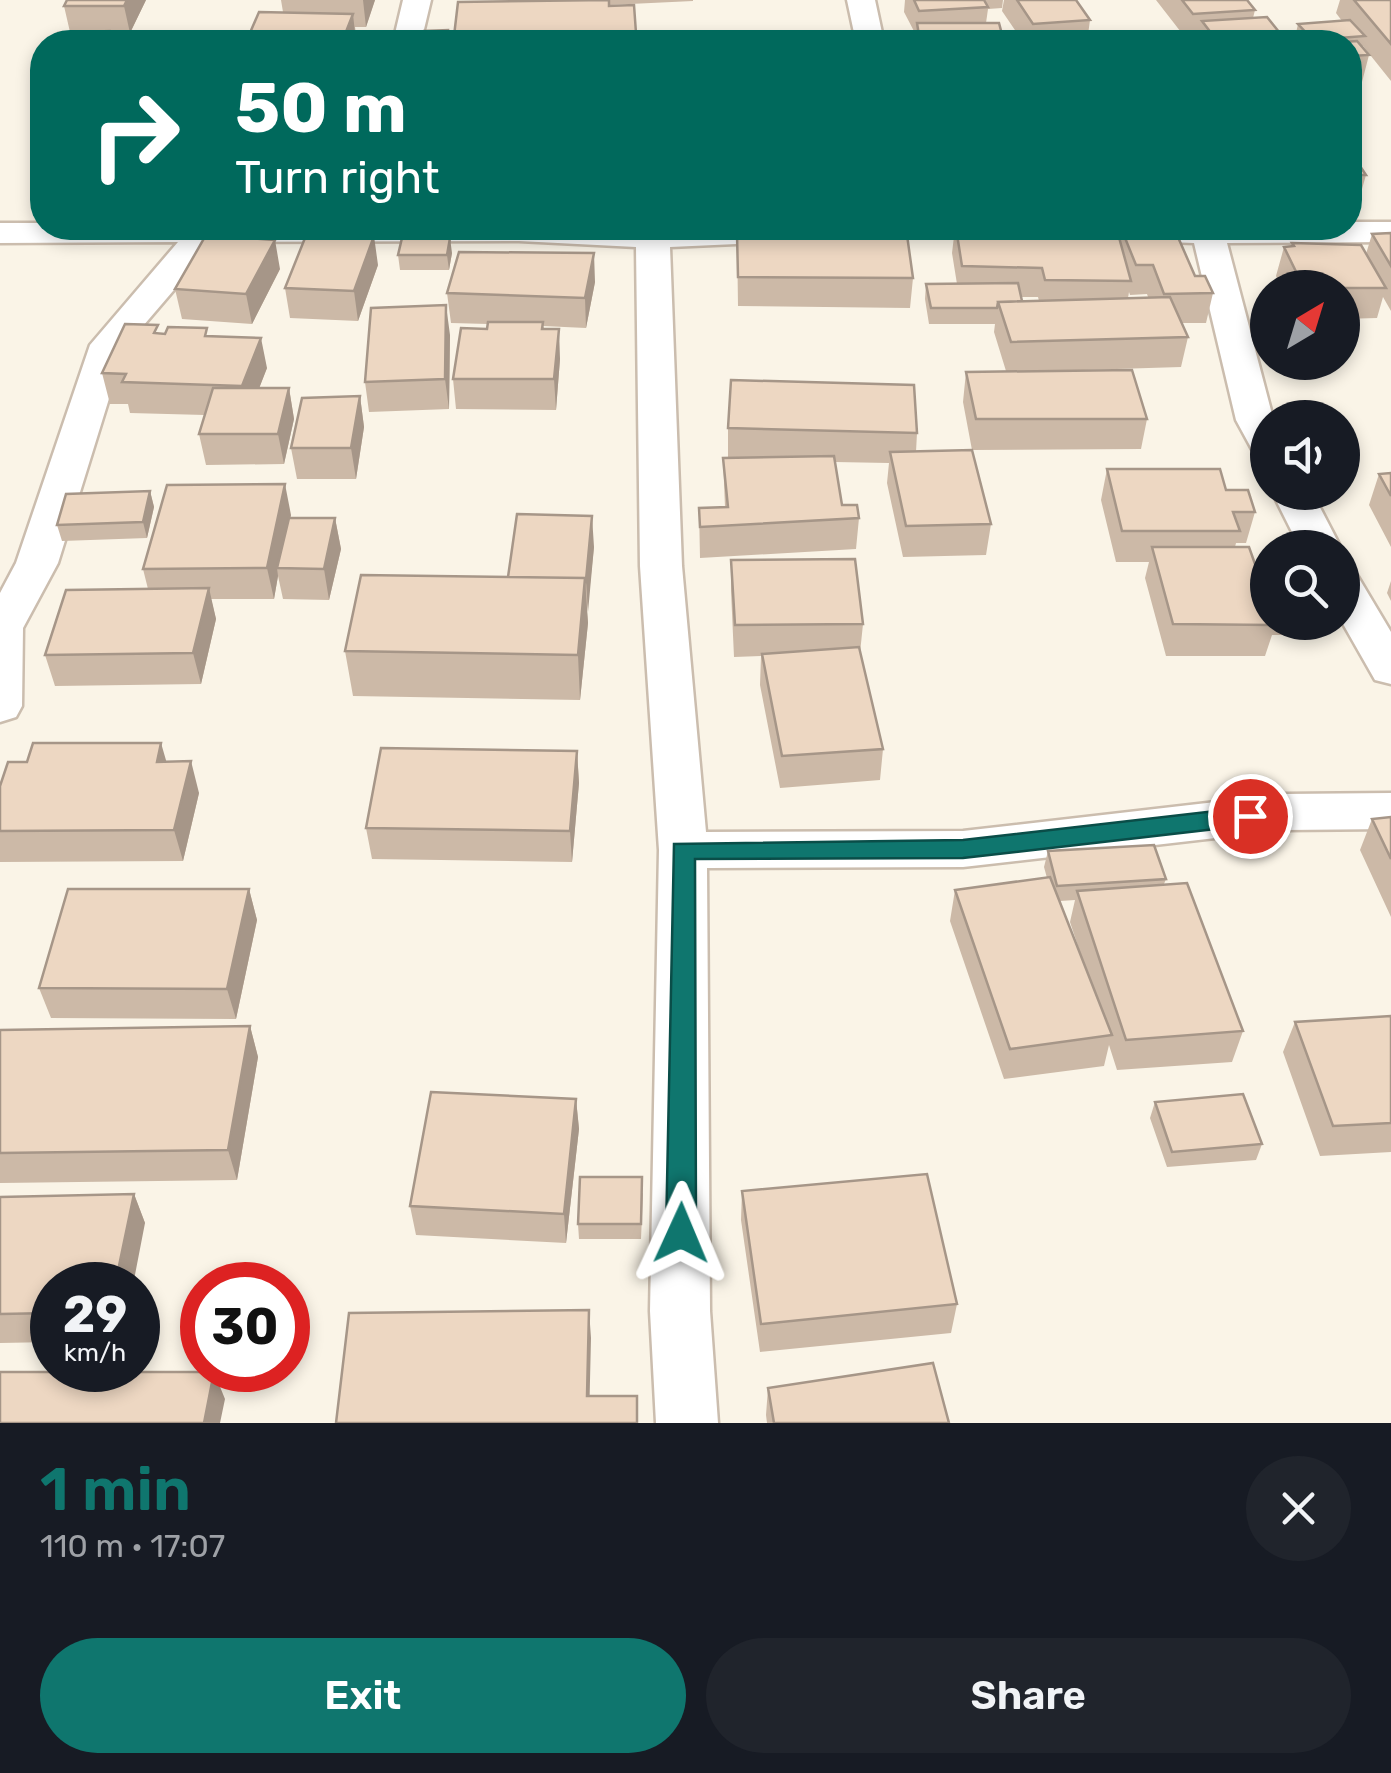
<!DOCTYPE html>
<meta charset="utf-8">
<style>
body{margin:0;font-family:Rubik,sans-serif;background:#20242c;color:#f1f3f6;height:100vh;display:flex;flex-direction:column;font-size:38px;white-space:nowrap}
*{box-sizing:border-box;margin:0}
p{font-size:32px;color:#9ea1a6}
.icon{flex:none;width:55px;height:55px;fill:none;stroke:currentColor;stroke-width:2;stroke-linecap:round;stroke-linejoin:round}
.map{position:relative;height:1423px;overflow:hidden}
.details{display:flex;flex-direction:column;background:#171b24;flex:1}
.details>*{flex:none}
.banner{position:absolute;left:30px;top:30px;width:1332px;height:210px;border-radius:40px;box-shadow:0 5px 15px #0003;background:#00695c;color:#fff;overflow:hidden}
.needle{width:65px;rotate:38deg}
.buttons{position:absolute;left:1250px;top:270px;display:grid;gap:20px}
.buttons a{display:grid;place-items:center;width:110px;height:110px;border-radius:50%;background:#171b24;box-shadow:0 5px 15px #0003;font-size:50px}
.speed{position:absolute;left:30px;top:1262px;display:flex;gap:20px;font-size:50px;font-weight:700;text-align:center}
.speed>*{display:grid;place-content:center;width:130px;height:130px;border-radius:50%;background:#171b24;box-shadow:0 5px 15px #0003;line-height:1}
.speed small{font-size:25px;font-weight:400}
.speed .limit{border:15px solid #d22;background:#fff;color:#111}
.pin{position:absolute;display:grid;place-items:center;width:85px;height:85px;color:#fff;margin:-42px;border:5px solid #fff;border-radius:50%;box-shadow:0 2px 10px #0007}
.me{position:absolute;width:110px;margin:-55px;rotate:1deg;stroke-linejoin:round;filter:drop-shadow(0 0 8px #0008)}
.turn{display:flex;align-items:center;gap:35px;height:210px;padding:0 40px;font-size:45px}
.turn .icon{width:130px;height:130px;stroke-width:2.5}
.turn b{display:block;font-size:70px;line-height:85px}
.round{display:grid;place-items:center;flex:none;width:105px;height:105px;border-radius:52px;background:#20242c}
.summary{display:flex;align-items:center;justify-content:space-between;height:170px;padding:0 40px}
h1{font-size:60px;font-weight:600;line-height:75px;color:#0f766e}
.cta{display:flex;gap:20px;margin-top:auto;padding:20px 40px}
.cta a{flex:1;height:115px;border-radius:60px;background:#0f766e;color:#fff;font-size:40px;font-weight:600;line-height:115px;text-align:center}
.cta a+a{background:#20242c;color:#f1f3f6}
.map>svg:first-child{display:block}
</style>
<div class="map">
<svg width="1391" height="1423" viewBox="0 0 1391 1423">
<rect width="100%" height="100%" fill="#faf4e7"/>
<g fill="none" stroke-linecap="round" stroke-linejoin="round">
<defs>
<path id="street" d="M403,0h28l-10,42h-28z
M847,0h28l9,42h-28z
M1350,222h41v20l-164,1 46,175h-5v39l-14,-4 -18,-33 -42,-177 -131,-5 -12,-3 -5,-7h304z
M0,223h42v5h840l-4,7 -12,3 -196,9 12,319 24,266 257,-1 323,-37 105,-1v36l-105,1 -323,37 -256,1 3,443 8,112h-62l-6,-112 9,-461 -19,-284 -4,-319 -117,-6 -304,1 -90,105 -67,216 -35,65 -1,78 -6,11 -16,5v-129l16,-30 74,-218 88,-103 -178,1z
M1272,492h40l29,56h-41z
M1342,571l15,4 34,57v52l-16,-4 -33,-58z"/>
</defs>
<use href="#street" stroke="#cbbdae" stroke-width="5"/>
<use href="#street" fill="#fff" fill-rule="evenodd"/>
</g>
<path fill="#ccb9a7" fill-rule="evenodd" d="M67,0h79l-16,33 -60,-1 -6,-26z
M281,0h94l-9,27h-11l2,14 -74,-29z
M526,0h167v1l-84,4h25l2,37h-181l-1,-6z
M905,0h98l-1,8 -14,1 -2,14 18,19h-89l1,-7 -12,-23z
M1004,0h72l14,20 -3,22h5h-69l-21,-31z
M1156,0h91l8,10 -2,8 34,24h-162l1,-3 58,-3z
M1340,0h51v81l-28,-35 -1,2 7,7 -7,27 -12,1v-41h-56l4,-18 44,-3 -6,-8z
M1350,151l16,24 -8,28 -8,1z
M955,228h150v2h10l1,-2h58l21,48 18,17 -7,30h-24l6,14 -7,30 -130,4 96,48 -6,30 -169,1 -9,-48 3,-30 40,-1 -12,-39 1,-8h-66l-4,-25 1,-15h31l-5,-31zM1129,292l1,3 17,-1 1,3 -20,1zM1021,297h17l1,4h-17z
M1391,233v78l-8,-14 -6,21 -35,1v-31h-60l-6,-12 8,-29 8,-1v-3l74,11 6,-20z
M737,234l176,44 -3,30 -172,-2z
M452,253l-3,17h-49l-2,-15z
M378,265l-20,56 -68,-3 -5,-30z
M280,269l-28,55 -70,-5 -7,-30z
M595,282l-9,46 -43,-2 17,33 -4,51 -100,-1 -3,-30 34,-50 1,-5 -37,-1 -4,-30z
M160,334l49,2 58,32 -8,20h30l5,31 -10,45 -78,1 -7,-31 6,-19 -75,-2 -2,-9h-18l-8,-31z
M450,335l-1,74 -80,3 -4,-30z
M360,396l4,31 -8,52h-59l-6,-31z
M728,428l189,5 -1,19 75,72 -5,31 -83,2 -16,-74 2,-20 -54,-1 7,43 17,13 -3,31 -156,9 -1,-50 26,-1 -2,-49h5z
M1107,469l119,21 29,22 -9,31h-10l-1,4 33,75h20l-4,13h-12l-7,21h-99l-21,-78 4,-16h-33l-15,-62z
M1391,473v74l-22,-42 10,-31z
M150,491l4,16 -7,31 -85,3 -5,-16z
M291,515l-1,3h45l6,31 -12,51 -46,-1 -5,-23 -4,23h-63l5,20 -15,65 -146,2 -10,-31 103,-66 -5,-20z
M594,547l-7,65 1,11 -8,77 -227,-4 -8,-45 163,-74z
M731,560l132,64 -3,29 23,96 -3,31 -100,8 -20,-103 1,-29 -27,1 -3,-66z
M1391,581v20l-4,-8z
M577,751l2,32 -7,79 -200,-3 -6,-31z
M166,762l33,31 -16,68 -183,1v-76z
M1391,817v100l-31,-67 12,-31z
M1048,851l118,28 -2,5 79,147 -11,31 -115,8 -8,-25 -5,21 -100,13 -54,-158 5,-31 92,-12 -3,-11zM1075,900l-5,22 12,36 -22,-57z
M249,889l8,31 -21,99 -185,-1 -12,-30z
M1391,1016v136l-71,4 -37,-104 12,-30z
M250,1026l8,31 -21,123 -237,3v-153z
M576,1099l3,30 -13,114 -150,-8 -6,-29z
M1155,1102l107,42 -6,16 -89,7 -17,-49z
M742,1191l215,113 -6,29 -191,19 -19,-132z
M643,1193l-2,46h-62l-1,-15z
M134,1194l11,29 -93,62v57l-52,1v-146z
M768,1388l181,35h-182l-1,-8z"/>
<path fill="#a69688" d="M127,0h19l-16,33 -6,-27z
M363,0h12l-9,27z
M353,14l3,28h-14z
M374,236l4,29 -20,56 -4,-30z
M450,238l2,15 -3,17 -2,-15z
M275,240l5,29 -28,55 -6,-30z
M594,253l1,29 -9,46 -1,-30z
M446,305l4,30 -1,74 -4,-30z
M559,329l1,30 -4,51 -2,-31z
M261,338l6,30 -19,49 -6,-31z
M289,388l5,31 -10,45 -6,-30z
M360,396l4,31 -8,52 -5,-31z
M285,484l6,31 -11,53h-3l1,8 -4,23 -7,-31z
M150,491l4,16 -7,31 -4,-16z
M592,516l2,31 -6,65 -2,-32z
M335,518l6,31 -12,51 -5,-31z
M585,578l3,45 -8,77 -2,-45z
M209,588l7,31 -15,65 -8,-31z
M161,743l9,31 -13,-12z
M577,751l2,32 -7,79 -2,-31z
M191,761l8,32 -16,68 -9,-31z
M249,889l8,31 -21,99 -9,-30z
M250,1026l8,31 -21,123 -9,-30z
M576,1099l3,30 -13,114 -2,-29z
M134,1194l11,29 -12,62h-18z
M589,1310l2,28 -2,85 -2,-27z
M214,1372l11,27 -5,24h-16z"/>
<path fill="#edd7c2" stroke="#a69688" stroke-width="2.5" d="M67,0h60l-3,6h-60z
M609,0v6l25,-1 2,28 -182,3 4,-34z
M914,0h70l4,7 -69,4z
M1017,0h59l14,20 -57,4z
M1182,0h65l8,10 -62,4z
M1354,0h37v44z
M259,12l94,2 -11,28h-96z
M1267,17l20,25h-69l-16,-21z
M1350,20l15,16 -52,4 -15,-16z
M917,23h82l5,19h-84z
M448,30l-1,12h-25l2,-11z
M109,31l-4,11h-51l4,-9z
M1193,35l5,7h-70l-2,-3z
M1357,41l12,14 -19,1v-14h-7z
M1350,151l16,24h-16z
M956,228h149v2h12l14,51 -86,-1 -3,-12 -80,-2z
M1121,228h53l21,48h10l8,17 -49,1 -11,-29h-17z
M307,233l67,3 -20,55 -69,-3z
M1391,233v33l-19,-32z
M737,234l170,1 6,43 -175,-1z
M206,235l69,5 -29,54 -71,-5z
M402,238h48l-3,17h-49z
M1292,243l69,2 25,43h-82l-20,-41 10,-1z
M459,252l135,1 -9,45 -138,-5z
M1018,283l4,18 -24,1 -1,6h-66l-5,-24z
M1170,297l18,40 -177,5 -13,-40z
M446,305l-1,74 -80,3 6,-74z
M488,322h55l-1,7h17l-5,50h-101l8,-51 26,1z
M125,324l33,1 -4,8 11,1 3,-7 39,1 -2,8 56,2 -19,48 -120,-4 4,-8 -24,-1z
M1132,370l15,49h-171l-10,-47z
M731,380l183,5 3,48 -189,-5z
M213,388h76l-11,46h-79z
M360,396l-9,52h-60l11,-50z
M972,450l19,74 -85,2 -16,-74z
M834,456l8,49h15l2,13 -159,9 -1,-19 29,-1 -5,-49z
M1107,469h113l6,21h22l7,22h-22l7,19h-118z
M1391,473v23l-12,-22z
M285,484l-18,84 -124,1 24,-84z
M150,491l-7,31 -86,3 9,-31z
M517,514l75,2 -6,64 -1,-2 -77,-1z
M289,518h46l-11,51 -47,-1z
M1152,547h97l6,17h13v58h6l1,3 -102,-1z
M855,559l8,65 -128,1 -4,-65z
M361,575l224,3 -7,77 -233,-4z
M209,588l-16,65 -148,2 21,-65z
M859,647l24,102 -101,7 -20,-102z
M33,743h128l-4,19 34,-1 -17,69 -174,1v-45l8,-24h19z
M381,748l196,3 -7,80 -204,-3z
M1391,817v42l-19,-40z
M1154,845l12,34 -109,7 -9,-35z
M1050,877l62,158 -102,14 -55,-159z
M1187,883l56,148 -117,9 -49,-149z
M68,889h181l-22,100 -188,-1z
M1391,1016v107l-58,3 -38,-104z
M250,1026l-22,124 -228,3v-123z
M431,1092l145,7 -12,115 -154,-8z
M1243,1094l19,50 -90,8 -17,-50z
M927,1174l30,130 -196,20 -19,-133z
M580,1177h62l-1,47h-63z
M134,1194l-19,91h-63v28l-52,1v-117z
M589,1310l-2,86h50v27h-301l13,-110z
M933,1363l16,60h-175l-6,-35z
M0,1372h214l-10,51h-204z"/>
<path fill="#0f766e" stroke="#0a4d48" stroke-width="2.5" d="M1250,807l13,9 -13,9 -287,33 -268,1 1,374 -5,9 -10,4 -10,-4 -5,-9 8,-389 289,-4z"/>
</svg>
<div class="buttons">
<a><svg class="needle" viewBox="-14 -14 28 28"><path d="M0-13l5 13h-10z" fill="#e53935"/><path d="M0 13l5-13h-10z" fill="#9ea1a6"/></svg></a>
<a><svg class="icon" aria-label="sound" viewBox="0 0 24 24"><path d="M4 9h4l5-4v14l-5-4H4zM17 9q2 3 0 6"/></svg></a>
<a><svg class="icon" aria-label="search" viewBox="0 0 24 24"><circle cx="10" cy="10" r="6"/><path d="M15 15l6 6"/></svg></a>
</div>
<div class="speed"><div>29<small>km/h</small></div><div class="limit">30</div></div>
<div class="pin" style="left:1250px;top:816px;background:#d93025"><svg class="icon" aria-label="arrive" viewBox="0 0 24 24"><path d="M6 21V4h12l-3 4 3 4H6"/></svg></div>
<svg class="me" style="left:681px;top:1233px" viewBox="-20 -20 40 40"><path d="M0-17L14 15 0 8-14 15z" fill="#0f766e" stroke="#fff" stroke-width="4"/></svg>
<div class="banner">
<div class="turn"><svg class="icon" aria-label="right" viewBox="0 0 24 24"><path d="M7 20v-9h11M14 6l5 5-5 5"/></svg><div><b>50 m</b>Turn right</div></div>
</div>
</div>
<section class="details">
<div class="summary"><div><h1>1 min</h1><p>110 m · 17:07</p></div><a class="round"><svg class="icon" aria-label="close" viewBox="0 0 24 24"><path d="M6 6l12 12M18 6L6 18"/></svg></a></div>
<div class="cta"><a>Exit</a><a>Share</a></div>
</section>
